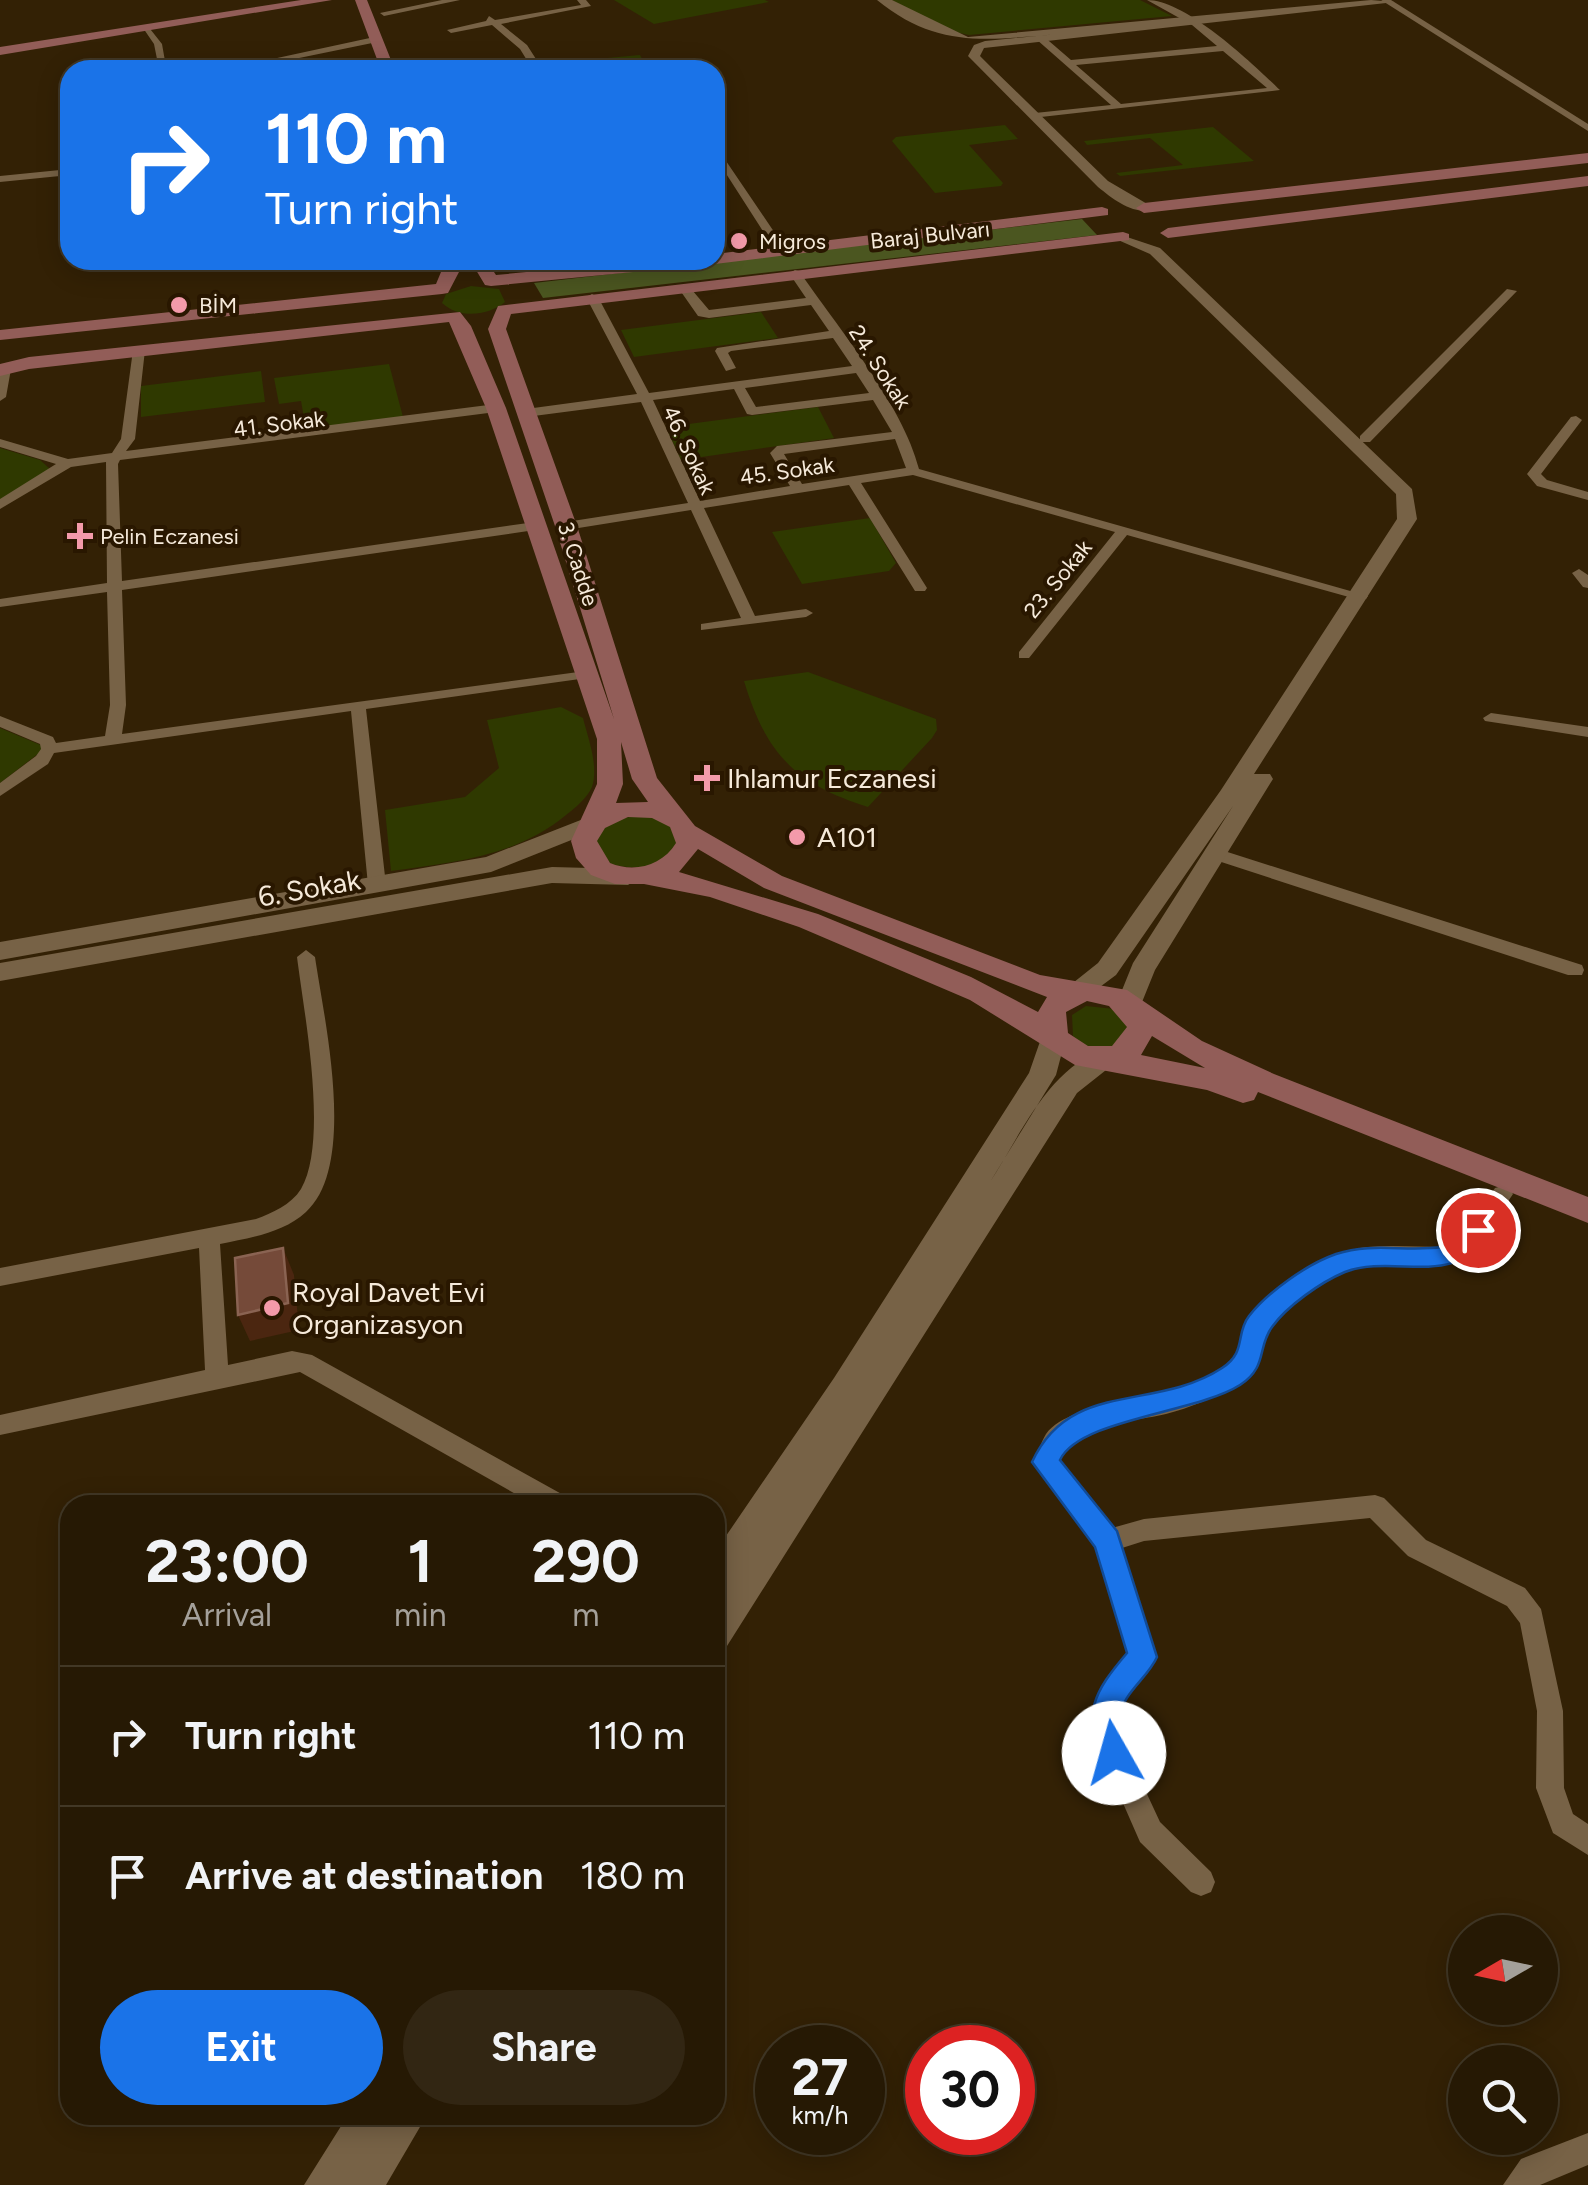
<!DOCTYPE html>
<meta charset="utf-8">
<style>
body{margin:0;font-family:Figtree,sans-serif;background:#322613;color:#f1f3f6;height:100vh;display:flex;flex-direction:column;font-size:38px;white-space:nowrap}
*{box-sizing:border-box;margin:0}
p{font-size:32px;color:#a4a09a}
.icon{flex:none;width:55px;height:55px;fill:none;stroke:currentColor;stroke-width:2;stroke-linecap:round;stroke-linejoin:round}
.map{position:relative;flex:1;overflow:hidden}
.sheet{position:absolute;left:60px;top:1495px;width:665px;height:630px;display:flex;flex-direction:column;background:#261904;border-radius:30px;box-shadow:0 5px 25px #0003,0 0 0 2px #423826}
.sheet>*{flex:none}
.top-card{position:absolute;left:60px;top:60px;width:665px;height:210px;border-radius:30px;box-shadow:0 5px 25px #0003,0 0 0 2px #423826;background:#1a73e8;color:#fff;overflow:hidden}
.needle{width:65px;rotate:261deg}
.controls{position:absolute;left:1448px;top:1915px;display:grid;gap:20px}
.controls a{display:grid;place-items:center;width:110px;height:110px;border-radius:50%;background:#261904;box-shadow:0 5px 25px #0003,0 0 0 2px #423826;font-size:50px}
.speed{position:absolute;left:755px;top:2025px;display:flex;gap:20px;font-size:50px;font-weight:700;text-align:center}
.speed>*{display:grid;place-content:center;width:130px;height:130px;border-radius:50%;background:#261904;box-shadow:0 5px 25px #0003,0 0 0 2px #423826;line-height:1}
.speed small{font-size:25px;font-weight:400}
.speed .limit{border:15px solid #d22;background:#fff;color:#111}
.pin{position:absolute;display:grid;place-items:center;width:85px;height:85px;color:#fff;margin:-42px;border:5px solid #fff;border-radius:50%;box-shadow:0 2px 10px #0007}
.me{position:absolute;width:110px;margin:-55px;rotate:353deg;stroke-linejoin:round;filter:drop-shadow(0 0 8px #0008)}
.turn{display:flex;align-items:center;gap:35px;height:210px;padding:0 40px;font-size:45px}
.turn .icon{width:130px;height:130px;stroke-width:2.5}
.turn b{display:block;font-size:70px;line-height:85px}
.eta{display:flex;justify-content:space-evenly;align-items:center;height:170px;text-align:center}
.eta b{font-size:60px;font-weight:700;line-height:70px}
.button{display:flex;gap:20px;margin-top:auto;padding:20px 40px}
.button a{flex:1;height:115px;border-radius:60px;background:#1a73e8;color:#fff;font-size:40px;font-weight:700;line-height:115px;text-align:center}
.button a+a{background:#322613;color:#f1f3f6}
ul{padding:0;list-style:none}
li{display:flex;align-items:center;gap:30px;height:140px;padding:0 40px;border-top:2px solid #423826}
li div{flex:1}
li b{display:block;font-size:38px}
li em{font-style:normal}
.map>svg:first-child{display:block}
</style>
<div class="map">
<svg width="1588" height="2185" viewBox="0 0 1588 2185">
<rect width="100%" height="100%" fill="#332105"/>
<path fill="#2f3900" d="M614,0h151l4,2 -115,22z
M892,0h248l32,16 -203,19 -23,-5z
M640,55l8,15h-105l-3,-6z
M1005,125l13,14 -49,6 34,38 -2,3 -66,7 -43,-52 4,-4z
M1213,127l41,34 -134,15 -4,-3 67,-8 -33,-27 -63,7 -3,-4z
M471,286l28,3 6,13c-17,14 -46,17 -63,1l4,-9z
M761,312l17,26 -144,19 -13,-27z
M389,364l14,53 -97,12 -5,-28 -22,3 -5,-26z
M261,371l4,31 -124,15v-31z
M818,407l16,31 -153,22 -15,-33z
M0,448l40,12 10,9 -50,31z
M870,518l26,45 -7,8 -87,13 -30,-52z
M808,672l128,47 1,11 -5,8 -64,69c-73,-23 -102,-53 -124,-126z
M561,707l22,11c5,20 16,48 9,69 -4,10 -18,22 -26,28 -51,42 -112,47 -175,56l-6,-61 80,-13 34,-29 -12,-48z
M0,728l43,18v4l-43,33z
M647,815l23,10 7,17c-10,31 -45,28 -70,21l-12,-23c10,-22 31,-23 52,-25z
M1086,1006l29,3 16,20 -13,18h-30l-15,-11 -1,-21z"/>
<path fill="#4b5620" d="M1082,219l15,16 -554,63 -9,-15z"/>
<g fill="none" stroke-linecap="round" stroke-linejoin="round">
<path fill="#776246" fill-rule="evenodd" d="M442,0h18l-76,16 -4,-3z
M577,0h9l5,6 -90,18 26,21 16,25h-10l-13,-21 -28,-24 -41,8 -4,-3 39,-9 3,-5 6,4 86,-15z
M1147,0c39,0 105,63 133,90l-248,28 3,-5 76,-8 -75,-66v-4h6l29,25 146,-14 -25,-21zM1223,51l44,37 -146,16 -45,-39z
M1381,0h10l197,124v7z
M141,25h6l15,19 3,17 14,9h-11l-10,-6 -4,-20z
M379,36l3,5 -142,29h-19z
M290,67l25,3h-30z
M716,158h8l63,93 -2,2h-8z
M70,169v6l-70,7v-6z
M795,270l4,1c38,55 104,134 120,198l449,127 -2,3h-10l-229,-64 -98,123h-10v-6l96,-120 -202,-57 -52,8 66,105 -2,3h-10l-66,-106 -145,23 51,108 51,-7 7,4 -7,4 -105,13v-6l40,-6 -50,-108 -125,20 -7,-4 7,-4 122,-19 -47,-101 -115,15 -6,-4 6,-4 111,-15 -51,-97 6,-3 6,3 51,96 203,-27 -19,-28 -102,13 -3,2 8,15 -10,3 -11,-20 2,-3 112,-17 -18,-26 -102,13 -11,-2 -21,-30 10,-2 22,26 97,-12 -17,-25zM856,373l13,20 -113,14 -11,-19zM734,389l13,25 5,1 121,-15 19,32 -115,14 -7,7 20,33 -90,15 -47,-101zM895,439l11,29 -104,16 -18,-30z
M1507,289l10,2 -147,151h-10v-6z
M139,346l6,4 -10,89 -9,12 370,-47 6,4 -6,4 -376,48 -2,4 4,117 413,-59 7,4 -7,4 -413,60 4,115 -4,29 471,-64v6l-6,2 -221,31 20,176 -3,4h-12l-3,-4 -17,-174 -297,42 -6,11 -48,32v-13l36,-27 5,-7 -1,-5 -40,-17v-11l53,21 3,6 49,-7 5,-31 -3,-113 -107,15v-8l107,-16 -1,-121 -35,5 -71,42v-10l56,-35 -56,-17v-8l68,20 44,-6 9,-14 12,-89z
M5,365l6,4 -5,28 -6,4v-34z
M1576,416l6,4 -41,54 6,6 41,12v8l-51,-14 -10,-12 44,-57z
M1579,569l9,6v13l-5,-1 -11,-14z
M1491,713l97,14v10l-103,-16 -2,-3z
M1215,848l367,117 2,5 -2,5h-14l-359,-117 -3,-4z
M306,950l9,7c9,62 43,208 -9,255 -23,21 -56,26 -86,32l8,121 64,-14 20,4 255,142 3,8h-35l-235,-133 -300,63v-20l205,-45 -6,-122 -199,38v-18l256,-49c16,-6 35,-14 45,-30 28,-48 3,-176 -4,-232z
M1502,1186l7,2 4,6 -4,6 -23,35 -30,27c-34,12 -73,-6 -107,7 -22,9 -67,39 -80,59 -13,21 0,38 -32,57 -20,12 -48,23 -71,29 -36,9 -90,7 -107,46l53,68 32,-9 231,-24 9,3 42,42 99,48 16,21 22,102 1,77 9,26 15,10v31l-35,-22 -17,-45 1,-77 -17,-88 -13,-17 -99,-50 -38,-38 -226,23 -22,7 34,109 -32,42 -6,20 9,32 33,71 51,50 4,10 -4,10 -10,4 -10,-4 -51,-50 -39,-89 -9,-34 12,-36 25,-29 -33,-107 -62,-85c4,-9 7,-20 12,-28 26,-36 135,-35 178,-65 26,-18 12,-34 27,-52 22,-29 79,-67 116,-70 25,-2 51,0 76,0l27,-24 25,-35z
M1588,2133v32l-48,20h-37l18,-26z"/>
<path fill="#776246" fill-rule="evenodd" d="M877,0h15l76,37 403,-37 24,2 -411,46 -4,8 11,11 117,114 41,24v6c-20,1 -36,-12 -51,-24l-130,-131 6,-11 11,-4 73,-7c-71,6 -121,15 -181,-34z
M1118,234l42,14 252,241 5,30 -163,255h16l3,5 -118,191 -17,42 -9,2 -13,-9 17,-42 100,-157 -117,169 -35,26h-18l-4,-7 39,-31 123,-173 176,-271 -1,-25 -246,-240 -32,-14z
M596,814l8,3 4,5 -4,5 -113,45 -491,88v-18l486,-85z
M552,867l76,2 12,8 -12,8 -76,-2 -552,98v-18z
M1053,1027l13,10 -10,38 -66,107c30,-46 59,-116 116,-133l14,10 -43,34 -350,553 -12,5v-48l5,-7 -5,1v-45l119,-174 195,-305 15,-43z
M348,2115h79l-41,70h-82z"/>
<path fill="#925d58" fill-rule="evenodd" d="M301,0h31l-332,55v-8z
M355,0h12l28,70h-14z
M1588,153v10l-444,50 -8,-5 8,-5z
M1588,176v10l-420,52 -8,-5 8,-5z
M1102,207l6,2v6l-393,49 -224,22 -6,-1 -15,-25h16l10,15 156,-15h63v-6z
M1123,232l6,2v6l-618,74 -5,15 71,197 80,252 38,48 87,50 258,99 87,15 75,51 72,33 314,123v26l-330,-131 -4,8 -11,3 -36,-13 -132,-25 -105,-65 -171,-73 -89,-30 -66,-13h-29l-24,-9 -15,-17 -5,-17 26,-57v-45l-111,-331 -37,-86 -420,47 -29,7v-12l29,-7 431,-45 11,14 35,82 108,311 -59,-193 -67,-197 10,-23zM621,742l11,37 16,23 -32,1 7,-19zM628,817l24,1 18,9 6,16c-14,23 -42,30 -66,20l-13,-22 8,-13zM698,849l66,39 283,109 -9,15 -67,-35 -153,-63 -139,-42zM1087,1001l22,5 18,21 -15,19h-24l-20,-13 -2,-21zM1152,1036l53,32 -64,-13z
M439,260h16l4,12 -11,21 -6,1 -442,46v-10l436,-46 5,-12z"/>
</g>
<path fill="#4b2610" d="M283,1248l11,27 5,55 -49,11 -12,-26z"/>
<path fill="#754a39" stroke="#8a6352" stroke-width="2.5" d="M283,1248l5,55 -50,12 -3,-57z"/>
<path fill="#1a73e8" stroke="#114b97" stroke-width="2.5" d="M1478,1220l12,10c-32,61 -94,23 -145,42 -24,10 -58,34 -73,55 -15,20 -4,40 -32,58 -44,28 -161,34 -180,75l57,71 40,126c-9,21 -36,37 -37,61 -1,17 12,28 5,46l-11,5 -11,-5c-21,-51 -10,-71 24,-111l-32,-106 -63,-85c38,-83 123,-50 190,-94 25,-16 13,-34 27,-52 19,-24 58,-52 87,-62 36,-12 70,-2 106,-7z"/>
<g fill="#f39aaa" stroke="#291700" stroke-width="4">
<circle cx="739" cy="241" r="10"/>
<circle cx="179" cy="305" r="10"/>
<path d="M75 521h10v10h10v10h-10v10h-10v-10h-10v-10h10z"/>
<path d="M702 763h10v10h10v10h-10v10h-10v-10h-10v-10h10z"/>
<circle cx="797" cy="837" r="10"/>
<circle cx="272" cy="1308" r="10"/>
</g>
<g text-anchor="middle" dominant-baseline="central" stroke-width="8" stroke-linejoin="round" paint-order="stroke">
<g font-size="22" fill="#f6eada" stroke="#291700">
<text transform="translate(930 235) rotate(-6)">Baraj Bulvarı</text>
<text transform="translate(880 367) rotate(57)">24. Sokak</text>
<text transform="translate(279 424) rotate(-7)">41. Sokak</text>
<text transform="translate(689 450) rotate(65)">46. Sokak</text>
<text transform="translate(787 471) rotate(-8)">45. Sokak</text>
<text transform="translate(578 564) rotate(72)">3. Cadde</text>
<text transform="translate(1058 579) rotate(-51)">23. Sokak</text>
</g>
<g font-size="22" fill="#f6eada" stroke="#291700" text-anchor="start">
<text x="759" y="241">Migros</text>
<text x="199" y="305">BİM</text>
<text x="100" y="536">Pelin Eczanesi</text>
</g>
<g font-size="28" fill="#f6eada" stroke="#291700" text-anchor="start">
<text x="727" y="778">Ihlamur Eczanesi</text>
<text x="817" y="837">A101</text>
<text x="292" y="1292">Royal Davet Evi<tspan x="292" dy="32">Organizasyon</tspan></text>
</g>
<g font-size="28" fill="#f6eada" stroke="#291700">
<text transform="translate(309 888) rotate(-10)">6. Sokak</text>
</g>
</g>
</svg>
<div class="controls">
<a><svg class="needle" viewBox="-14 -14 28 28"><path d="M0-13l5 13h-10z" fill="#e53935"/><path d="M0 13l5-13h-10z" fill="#a4a09a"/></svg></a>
<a><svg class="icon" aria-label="search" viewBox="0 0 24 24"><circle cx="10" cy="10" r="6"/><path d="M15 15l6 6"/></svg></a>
</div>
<div class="speed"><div>27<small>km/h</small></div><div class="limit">30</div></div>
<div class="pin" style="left:1478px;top:1230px;background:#d93025"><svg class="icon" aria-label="arrive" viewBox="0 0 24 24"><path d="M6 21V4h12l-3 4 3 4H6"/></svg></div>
<svg class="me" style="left:1114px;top:1753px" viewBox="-20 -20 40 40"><circle r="19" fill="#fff"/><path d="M0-13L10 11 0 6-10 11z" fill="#1a73e8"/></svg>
<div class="top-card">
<div class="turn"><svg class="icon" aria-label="right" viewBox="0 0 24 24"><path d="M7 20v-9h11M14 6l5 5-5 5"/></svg><div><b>110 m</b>Turn right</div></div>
</div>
<section class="sheet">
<div class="eta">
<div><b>23:00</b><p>Arrival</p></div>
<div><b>1</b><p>min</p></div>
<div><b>290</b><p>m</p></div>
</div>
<ul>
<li><svg class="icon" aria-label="right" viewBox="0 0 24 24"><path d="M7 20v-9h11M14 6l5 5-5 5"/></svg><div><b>Turn right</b></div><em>110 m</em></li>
<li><svg class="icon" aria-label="arrive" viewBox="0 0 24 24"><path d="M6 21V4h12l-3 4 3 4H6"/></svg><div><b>Arrive at destination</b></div><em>180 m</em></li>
</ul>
<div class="button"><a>Exit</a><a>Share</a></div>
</section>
</div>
